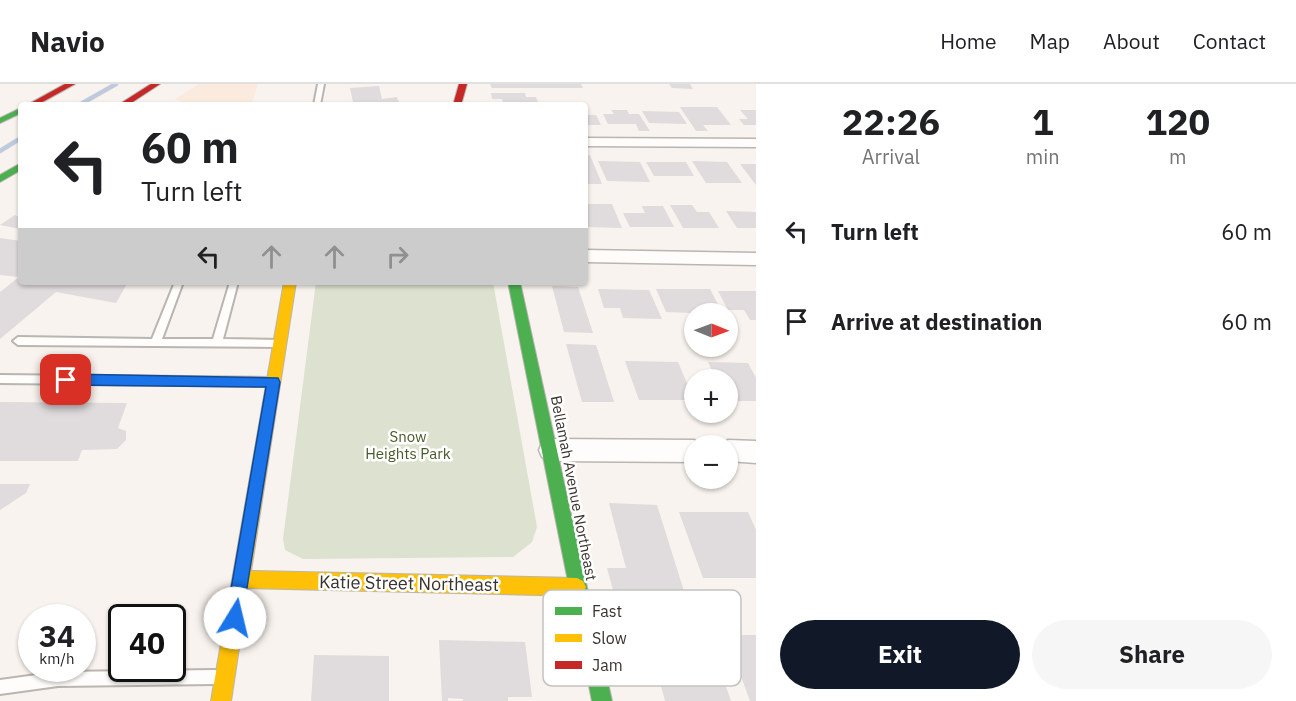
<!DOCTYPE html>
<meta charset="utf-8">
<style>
body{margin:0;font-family:"IBM Plex Sans",sans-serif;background:#f6f6f6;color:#202124;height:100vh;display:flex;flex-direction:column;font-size:22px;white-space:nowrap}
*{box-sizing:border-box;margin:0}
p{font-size:20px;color:#757577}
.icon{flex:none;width:33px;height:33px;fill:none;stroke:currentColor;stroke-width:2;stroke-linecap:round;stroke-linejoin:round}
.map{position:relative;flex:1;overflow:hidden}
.details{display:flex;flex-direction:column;background:#fff;width:540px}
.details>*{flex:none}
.top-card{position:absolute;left:18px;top:18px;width:570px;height:183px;border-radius:6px;box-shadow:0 2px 4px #0004;background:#fff;color:#202124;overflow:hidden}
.needle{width:39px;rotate:91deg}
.tools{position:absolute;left:684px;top:219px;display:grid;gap:12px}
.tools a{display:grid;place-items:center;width:54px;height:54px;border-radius:50%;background:#fff;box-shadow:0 2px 4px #0004;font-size:30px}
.speed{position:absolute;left:18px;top:520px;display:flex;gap:12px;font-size:30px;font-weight:700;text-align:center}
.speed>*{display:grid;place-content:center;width:78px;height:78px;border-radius:50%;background:#fff;box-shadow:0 2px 4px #0004;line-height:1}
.speed small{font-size:15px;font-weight:400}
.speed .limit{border:3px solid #111;border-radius:9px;background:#fff;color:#111}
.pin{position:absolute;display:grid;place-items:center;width:51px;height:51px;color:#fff;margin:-26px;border-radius:12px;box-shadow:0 3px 9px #0006}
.me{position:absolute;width:66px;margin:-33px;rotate:9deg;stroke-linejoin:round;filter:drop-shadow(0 0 4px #0008)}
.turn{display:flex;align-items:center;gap:21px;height:126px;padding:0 24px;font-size:27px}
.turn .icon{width:78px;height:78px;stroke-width:2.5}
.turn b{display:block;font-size:42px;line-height:51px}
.lanes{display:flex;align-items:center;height:57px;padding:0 24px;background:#0003;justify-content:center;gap:30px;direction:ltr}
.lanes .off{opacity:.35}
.eta{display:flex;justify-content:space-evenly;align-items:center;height:102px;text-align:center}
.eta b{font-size:36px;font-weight:800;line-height:42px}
.button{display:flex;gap:12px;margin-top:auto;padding:12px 24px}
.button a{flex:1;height:69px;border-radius:36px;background:#111827;color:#fff;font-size:24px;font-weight:800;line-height:69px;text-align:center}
.button a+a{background:#f6f6f6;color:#202124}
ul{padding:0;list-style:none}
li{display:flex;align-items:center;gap:18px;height:90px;padding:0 24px}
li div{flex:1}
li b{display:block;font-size:22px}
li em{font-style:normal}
header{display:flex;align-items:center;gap:36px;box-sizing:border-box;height:84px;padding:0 30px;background:#fff;border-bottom:2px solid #e0e0e0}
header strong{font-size:28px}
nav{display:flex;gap:33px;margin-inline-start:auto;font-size:21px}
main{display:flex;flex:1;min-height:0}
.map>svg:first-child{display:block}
</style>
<header>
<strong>Navio</strong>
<nav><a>Home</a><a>Map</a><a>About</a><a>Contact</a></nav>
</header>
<main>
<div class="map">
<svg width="756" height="617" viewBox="0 0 756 617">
<rect width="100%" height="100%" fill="#f8f3ee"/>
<path fill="#faebde" d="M199,0h59l-6,19h-67l-10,-4z"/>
<path fill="#dce2cf" d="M316,198h177l44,245 -5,15 -19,15 -210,2 -18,-9 -2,-11z"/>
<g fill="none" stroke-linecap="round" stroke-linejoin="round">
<path stroke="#bfcadd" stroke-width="4.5" d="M79,21l37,-21
M0,67l21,-13"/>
</g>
<path fill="#e0dbdc" d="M490,0h91l2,4h-91z
M669,0h21l3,5 -21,-1z
M379,2l3,13 15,-2 3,8h-50l3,-3 -3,-14z
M491,9h34l1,4h10l3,8h-35l-2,-6h-10z
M680,23h37l14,18h-28l5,6h-12z
M611,26h16l2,4h10l11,17h-11l-3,-7h-28l-5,-10h11z
M740,26h16v15h-12l-5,-6h9z
M642,27l37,1 8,12 -38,-1z
M585,31h11l5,10h-16z
M585,71h5l12,29h-17z
M598,77l42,1 10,20 -43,-1z
M692,77l35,1 15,21h-36z
M646,78h40l8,14h-40z
M740,80h16v21z
M585,120h27l10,24 -37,-1z
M670,121h22l5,7h12l10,16h-36z
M642,122h21l11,21h-44l-7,-14h22z
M726,127l30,1v16h-19z
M15,131l6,3v11l-21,-4z
M0,154l21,3v41h107l-12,21 -60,-11 -56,47v-47l19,-15 -19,-2z
M552,202l26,1 15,46 -29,-1z
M598,205l51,1 13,29 -39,-1 -3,-10h-16z
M656,205h54l13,25h-29v5l-3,-6 -25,-1z
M718,207h38v29h-6l-6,-10h-16z
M566,260l30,1 18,57h-32z
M625,277l53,1 16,38h-55z
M708,278l40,1 8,15v23h-28v-21h-28l-2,-5h16z
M0,318l127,1 -9,25 8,3v9l-9,9 -35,1 -4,11h-78z
M0,400h30l-4,9 -26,17z
M609,419l48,2 31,99 -72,-3 -9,-33h19z
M679,428h69l8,18v48h-53z
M643,535l43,1 7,23h18l20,58h-66z
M726,551h30v66h-6z
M439,556l86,2 7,55h-24v4h-45v-2l-15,-1v3h-6z
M314,571l75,1v45h-78z"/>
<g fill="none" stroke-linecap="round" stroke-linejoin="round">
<defs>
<path id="lane" d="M318,0h6l-4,21h-6z
M175,198h8l-21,57h51l17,-57h8l-15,57 56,1 5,4 -2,3 -264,-2 -5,-4 5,-4 134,2z
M0,291l270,3 4,1 1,3 -1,3 -4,1 -270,-3z
M215,586l5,2 2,5 -2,5 -5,2 -157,2 -58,8v-14l58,-8z"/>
<path id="street" d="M585,54l171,1v8l-171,-1z
M585,166l171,3v12l-171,-3z
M550,355l144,1 9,6h-9v16l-144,-1 -8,-4 -3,-7 3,-7z
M728,356l28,1v22l-28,-2v-15h-9z"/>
<path id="fast" d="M21,24v5l-21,10v-5z
M21,79v7l-21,12v-7z
M508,198h12l92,419h-20z"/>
<path id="slow" d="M284,198h12l-45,289 326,7 6,3 3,6 -3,6 -6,3 -329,-8 -17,113h-20z"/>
<path id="jam" d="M65,0h10l-38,21h-10z
M151,0h9l-32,21h-10z
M459,0h8l-6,21h-8z"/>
</defs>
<use href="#lane" stroke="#bab5b0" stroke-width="4"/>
<use href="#street" stroke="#bab5b0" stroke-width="3"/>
<use href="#fast" stroke="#bab5b0" stroke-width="2"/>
<use href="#slow" stroke="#bab5b0" stroke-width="2"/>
<use href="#jam" stroke="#bab5b0" stroke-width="2"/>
<use href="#lane" fill="#fefdfc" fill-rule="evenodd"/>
<use href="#street" fill="#fefdfc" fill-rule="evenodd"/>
<use href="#fast" fill="#4caf50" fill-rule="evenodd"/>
<use href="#slow" fill="#ffc107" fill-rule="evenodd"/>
<use href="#jam" fill="#c62828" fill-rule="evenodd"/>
</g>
<path fill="#1a73e8" stroke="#114b97" stroke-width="1.5" d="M66,290l212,4 2,4 -39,243 -6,2 -7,-2 -2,-7 40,-231 -200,-2 -6,-5z"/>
<g text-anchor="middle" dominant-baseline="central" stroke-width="5" stroke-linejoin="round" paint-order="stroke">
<g font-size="15" fill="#475a29" stroke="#fff">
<text x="408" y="352">Snow<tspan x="408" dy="17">Heights Park</tspan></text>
</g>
<g font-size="15" fill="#39322d" stroke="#fff">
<text transform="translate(574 404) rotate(79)">Bellamah Avenue Northeast</text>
</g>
<g font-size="18" fill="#39322d" stroke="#fff">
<text transform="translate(409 499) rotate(1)">Katie Street Northeast</text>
</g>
</g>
<rect x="543" y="506" width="198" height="96" rx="9" fill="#fff" stroke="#c4c2c0" stroke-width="1.5"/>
<rect x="555" y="523" width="27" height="8" fill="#4caf50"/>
<rect x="555" y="550" width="27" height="8" fill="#ffc107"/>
<rect x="555" y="577" width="27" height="8" fill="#c62828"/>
<g font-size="16" fill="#39322d">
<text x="592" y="533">Fast</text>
<text x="592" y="560">Slow</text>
<text x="592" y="587">Jam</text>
</g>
</svg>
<div class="tools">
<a><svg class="needle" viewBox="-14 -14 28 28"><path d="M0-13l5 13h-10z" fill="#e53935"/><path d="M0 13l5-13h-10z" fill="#757577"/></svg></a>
<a>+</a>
<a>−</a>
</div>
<div class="speed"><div>34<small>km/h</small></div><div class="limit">40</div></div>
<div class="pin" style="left:66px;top:296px;background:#d93025"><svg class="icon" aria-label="arrive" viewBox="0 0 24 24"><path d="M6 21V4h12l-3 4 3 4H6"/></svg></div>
<svg class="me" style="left:235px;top:534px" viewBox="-20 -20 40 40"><circle r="19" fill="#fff"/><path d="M0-13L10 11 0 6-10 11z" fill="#1a73e8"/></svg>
<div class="top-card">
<div class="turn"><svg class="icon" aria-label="left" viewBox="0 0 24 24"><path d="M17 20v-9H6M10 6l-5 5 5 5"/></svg><div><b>60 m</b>Turn left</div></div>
<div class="lanes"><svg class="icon" aria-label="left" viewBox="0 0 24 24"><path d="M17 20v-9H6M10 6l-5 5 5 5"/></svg><svg class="icon off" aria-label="ahead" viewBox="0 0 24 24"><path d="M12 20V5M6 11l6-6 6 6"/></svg><svg class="icon off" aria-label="ahead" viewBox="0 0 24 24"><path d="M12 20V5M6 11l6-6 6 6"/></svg><svg class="icon off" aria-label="right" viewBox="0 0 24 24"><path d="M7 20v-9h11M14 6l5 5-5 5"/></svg></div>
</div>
</div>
<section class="details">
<div class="eta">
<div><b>22:26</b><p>Arrival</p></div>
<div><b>1</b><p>min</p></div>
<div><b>120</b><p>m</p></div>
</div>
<ul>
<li><svg class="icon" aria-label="left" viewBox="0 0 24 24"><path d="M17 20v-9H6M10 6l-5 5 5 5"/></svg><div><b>Turn left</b></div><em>60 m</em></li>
<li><svg class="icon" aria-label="arrive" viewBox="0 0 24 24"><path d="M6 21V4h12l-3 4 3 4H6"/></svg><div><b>Arrive at destination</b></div><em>60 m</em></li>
</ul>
<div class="button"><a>Exit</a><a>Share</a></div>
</section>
</main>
